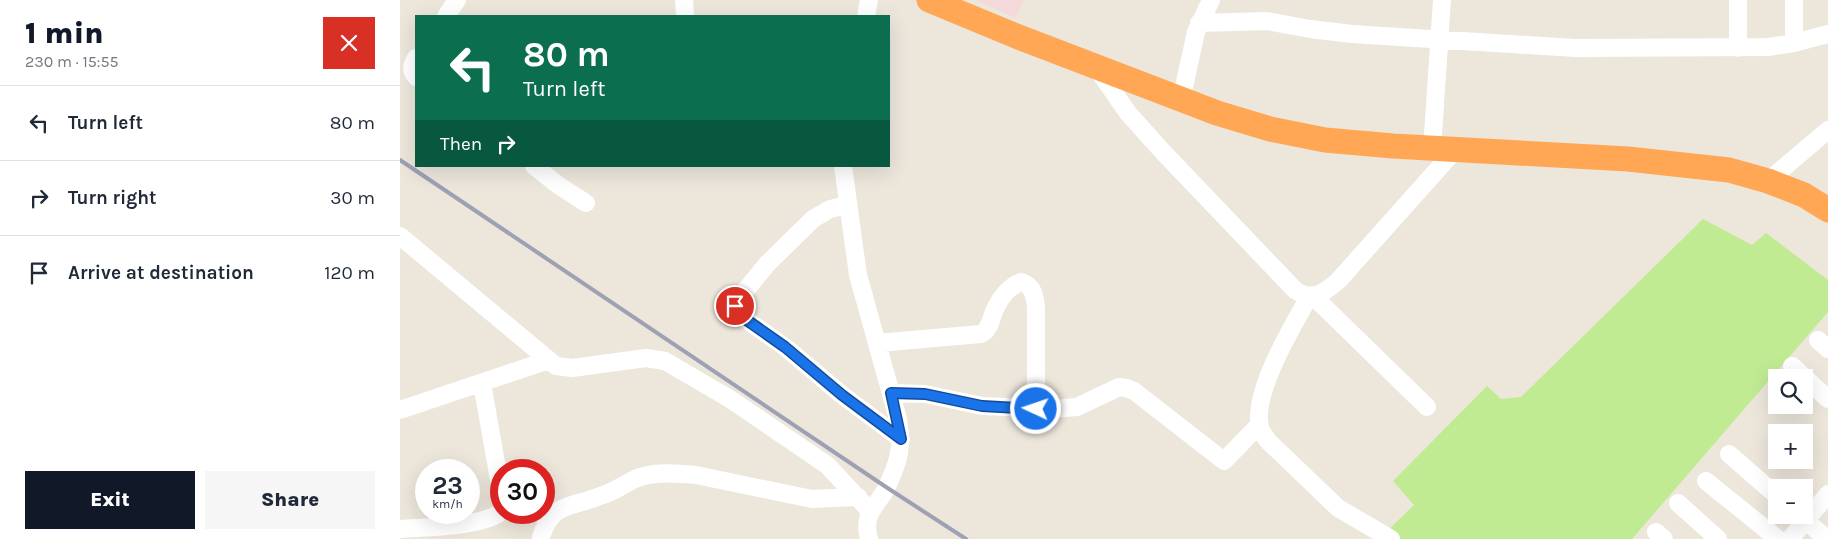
<!DOCTYPE html>
<meta charset="utf-8">
<style>
body{margin:0;font-family:Karla,sans-serif;background:#f6f6f7;color:#1f2937;height:100vh;display:flex;flex-direction:column;font-size:19px;white-space:nowrap}
*{box-sizing:border-box;margin:0}
p{font-size:16px;color:#747a83}
.icon{flex:none;width:28px;height:28px;fill:none;stroke:currentColor;stroke-width:2;stroke-linecap:round;stroke-linejoin:round}
.map{position:relative;flex:1;overflow:hidden}
.details{display:flex;flex-direction:column;background:#fff;width:400px}
.details>*{flex:none}
.banner{position:absolute;left:15px;top:15px;width:475px;height:152px;border-radius:0px;box-shadow:0 5px 20px #0002;background:#0b6e4f;color:#fff;overflow:hidden}
.fabs{position:absolute;left:1368px;top:369px;display:grid;gap:10px}
.fabs a{display:grid;place-items:center;width:45px;height:45px;border-radius:0px;background:#fff;box-shadow:0 5px 20px #0002;font-size:25px}
.speed{position:absolute;left:15px;top:459px;display:flex;gap:10px;font-size:25px;font-weight:700;text-align:center}
.speed>*{display:grid;place-content:center;width:65px;height:65px;border-radius:50%;background:#fff;box-shadow:0 5px 20px #0002;line-height:1}
.speed small{font-size:12px;font-weight:400}
.speed .limit{border:8px solid #d22;background:#fff;color:#111}
.pin{position:absolute;display:grid;place-items:center;width:42px;height:42px;color:#fff;margin:-21px;border:2px solid #fff;border-radius:50%;box-shadow:0 1px 5px #0007}
.me{position:absolute;width:55px;margin:-28px;rotate:273deg;stroke-linejoin:round;filter:drop-shadow(0 0 4px #0008)}
.turn{display:flex;align-items:center;gap:18px;height:105px;padding:0 25px;font-size:22px}
.turn .icon{width:65px;height:65px;stroke-width:2.5}
.turn b{display:block;font-size:35px;line-height:42px}
.then{display:flex;align-items:center;height:48px;padding:0 25px;background:#0003;gap:10px;font-size:19px}
.round{display:grid;place-items:center;flex:none;width:52px;height:52px;border-radius:0px;background:#f6f6f7}
.overview{display:flex;align-items:center;justify-content:space-between;height:85px;padding:0 25px}
h1{font-size:30px;font-weight:800;line-height:38px;color:#111827}
.button{display:flex;gap:10px;margin-top:auto;padding:10px 25px}
.button a{flex:1;height:58px;border-radius:0px;background:#111827;color:#fff;font-size:20px;font-weight:800;line-height:58px;text-align:center}
.button a+a{background:#f6f6f7;color:#1f2937}
ul{padding:0;list-style:none}
li{display:flex;align-items:center;gap:15px;height:75px;padding:0 25px;border-top:1px solid #e0e1e3}
li div{flex:1}
li b{display:block;font-size:19px}
li em{font-style:normal}
main{display:flex;flex:1;min-height:0}
.map>svg:first-child{display:block}
</style>
<main>
<section class="details">
<div class="overview"><div><h1>1 min</h1><p>230 m · 15:55</p></div><a class="round" style="background:#d93025;color:#fff"><svg class="icon" aria-label="close" viewBox="0 0 24 24"><path d="M6 6l12 12M18 6L6 18"/></svg></a></div>
<ul>
<li><svg class="icon" aria-label="left" viewBox="0 0 24 24"><path d="M17 20v-9H6M10 6l-5 5 5 5"/></svg><div><b>Turn left</b></div><em>80 m</em></li>
<li><svg class="icon" aria-label="right" viewBox="0 0 24 24"><path d="M7 20v-9h11M14 6l5 5-5 5"/></svg><div><b>Turn right</b></div><em>30 m</em></li>
<li><svg class="icon" aria-label="arrive" viewBox="0 0 24 24"><path d="M6 21V4h12l-3 4 3 4H6"/></svg><div><b>Arrive at destination</b></div><em>120 m</em></li>
</ul>
<div class="button"><a>Exit</a><a>Share</a></div>
</section>
<div class="map">
<svg width="1428" height="539" viewBox="0 0 1428 539">
<rect width="100%" height="100%" fill="#ece6db"/>
<path fill="#f3d9d9" d="M575,0h49l-8,18z"/>
<path fill="#c1eb93" d="M1303,219l49,26 14,-12 62,47v32l-196,227h-250l-2,-1 34,-33 -21,-24 94,-95 14,13 20,-2z"/>
<g fill="none" stroke-linecap="round" stroke-linejoin="round">
<path stroke="#fff" stroke-width="18" d="M284,0l1,16
M1394,0v43
M46,16l11,-16
M466,16l3,-16
M799,23l68,-2 43,8 42,5 223,14 193,-1 26,-4 34,-9
M1338,48v-48
M16,58c-4,7 -6,12 0,19
M696,67l32,46 35,39 132,138c17,12 29,3 43,-9l117,-131
M781,100l15,-68 15,-32
M1032,149l10,-149
M134,166l24,19 28,18
M443,166l15,109 40,144c5,28 1,42 -11,68 -11,21 -25,26 -18,52
M1368,181l60,-51
M448,205l-18,4 -17,10 -46,45 -30,37c-2,7 -1,10 4,15l44,31 57,48 59,44
M0,236l156,130 16,2 74,-10 19,3 65,38 97,66 43,46
M909,297c-17,30 -57,96 -49,130 1,5 5,9 8,14l70,67 53,31
M914,297l113,110
M1418,340l10,9
M477,343l104,-9c10,-5 10,-18 15,-27 5,-10 14,-21 25,-25 12,3 14,14 15,26v101
M1392,366l36,33
M82,383l19,108
M491,393l34,1 57,12 70,3 25,-2 42,-20 7,1 8,3 90,70 35,-36
M0,410l149,-50
M1329,454l47,41
M1306,481l72,58
M1278,503l40,36
M1399,515l28,24
M0,529c25,-2 82,-2 101,-17
M1256,532l8,7
M141,537c12,-36 30,-29 59,-41 13,-4 23,-11 35,-17 17,-8 42,-6 61,-4l116,24 46,-2
M1390,539l38,-45"/>
<path stroke="#ffa754" stroke-width="25" d="M529,0l87,36 201,77 53,16 55,11 68,6 235,13 101,11 39,11 36,14 24,15"/>
<path stroke="#9ea0b4" stroke-width="4" d="M0,160l486,327 80,52"/>
</g>
<g fill="none" stroke-linecap="round" stroke-linejoin="round">
<defs>
<path id="route" d="M335,306l1,5 5,5 44,31 57,48 59,44 -10,-46 34,1 57,12 54,3"/>
</defs>
<use href="#route" stroke="#114b97" stroke-width="12"/>
<use href="#route" stroke="#1a73e8" stroke-width="9"/>
</g>
</svg>
<div class="fabs">
<a><svg class="icon" aria-label="search" viewBox="0 0 24 24"><circle cx="10" cy="10" r="6"/><path d="M15 15l6 6"/></svg></a>
<a>+</a>
<a>−</a>
</div>
<div class="speed"><div>23<small>km/h</small></div><div class="limit">30</div></div>
<div class="pin" style="left:335px;top:306px;background:#d93025"><svg class="icon" aria-label="arrive" viewBox="0 0 24 24"><path d="M6 21V4h12l-3 4 3 4H6"/></svg></div>
<svg class="me" style="left:636px;top:409px" viewBox="-20 -20 40 40"><circle r="17" fill="#1a73e8" stroke="#fff" stroke-width="3"/><path d="M0-11L8 9 0 5-8 9z" fill="#fff"/></svg>
<div class="banner">
<div class="turn"><svg class="icon" aria-label="left" viewBox="0 0 24 24"><path d="M17 20v-9H6M10 6l-5 5 5 5"/></svg><div><b>80 m</b>Turn left</div></div>
<div class="then">Then<svg class="icon" aria-label="right" viewBox="0 0 24 24"><path d="M7 20v-9h11M14 6l5 5-5 5"/></svg></div>
</div>
</div>
</main>
